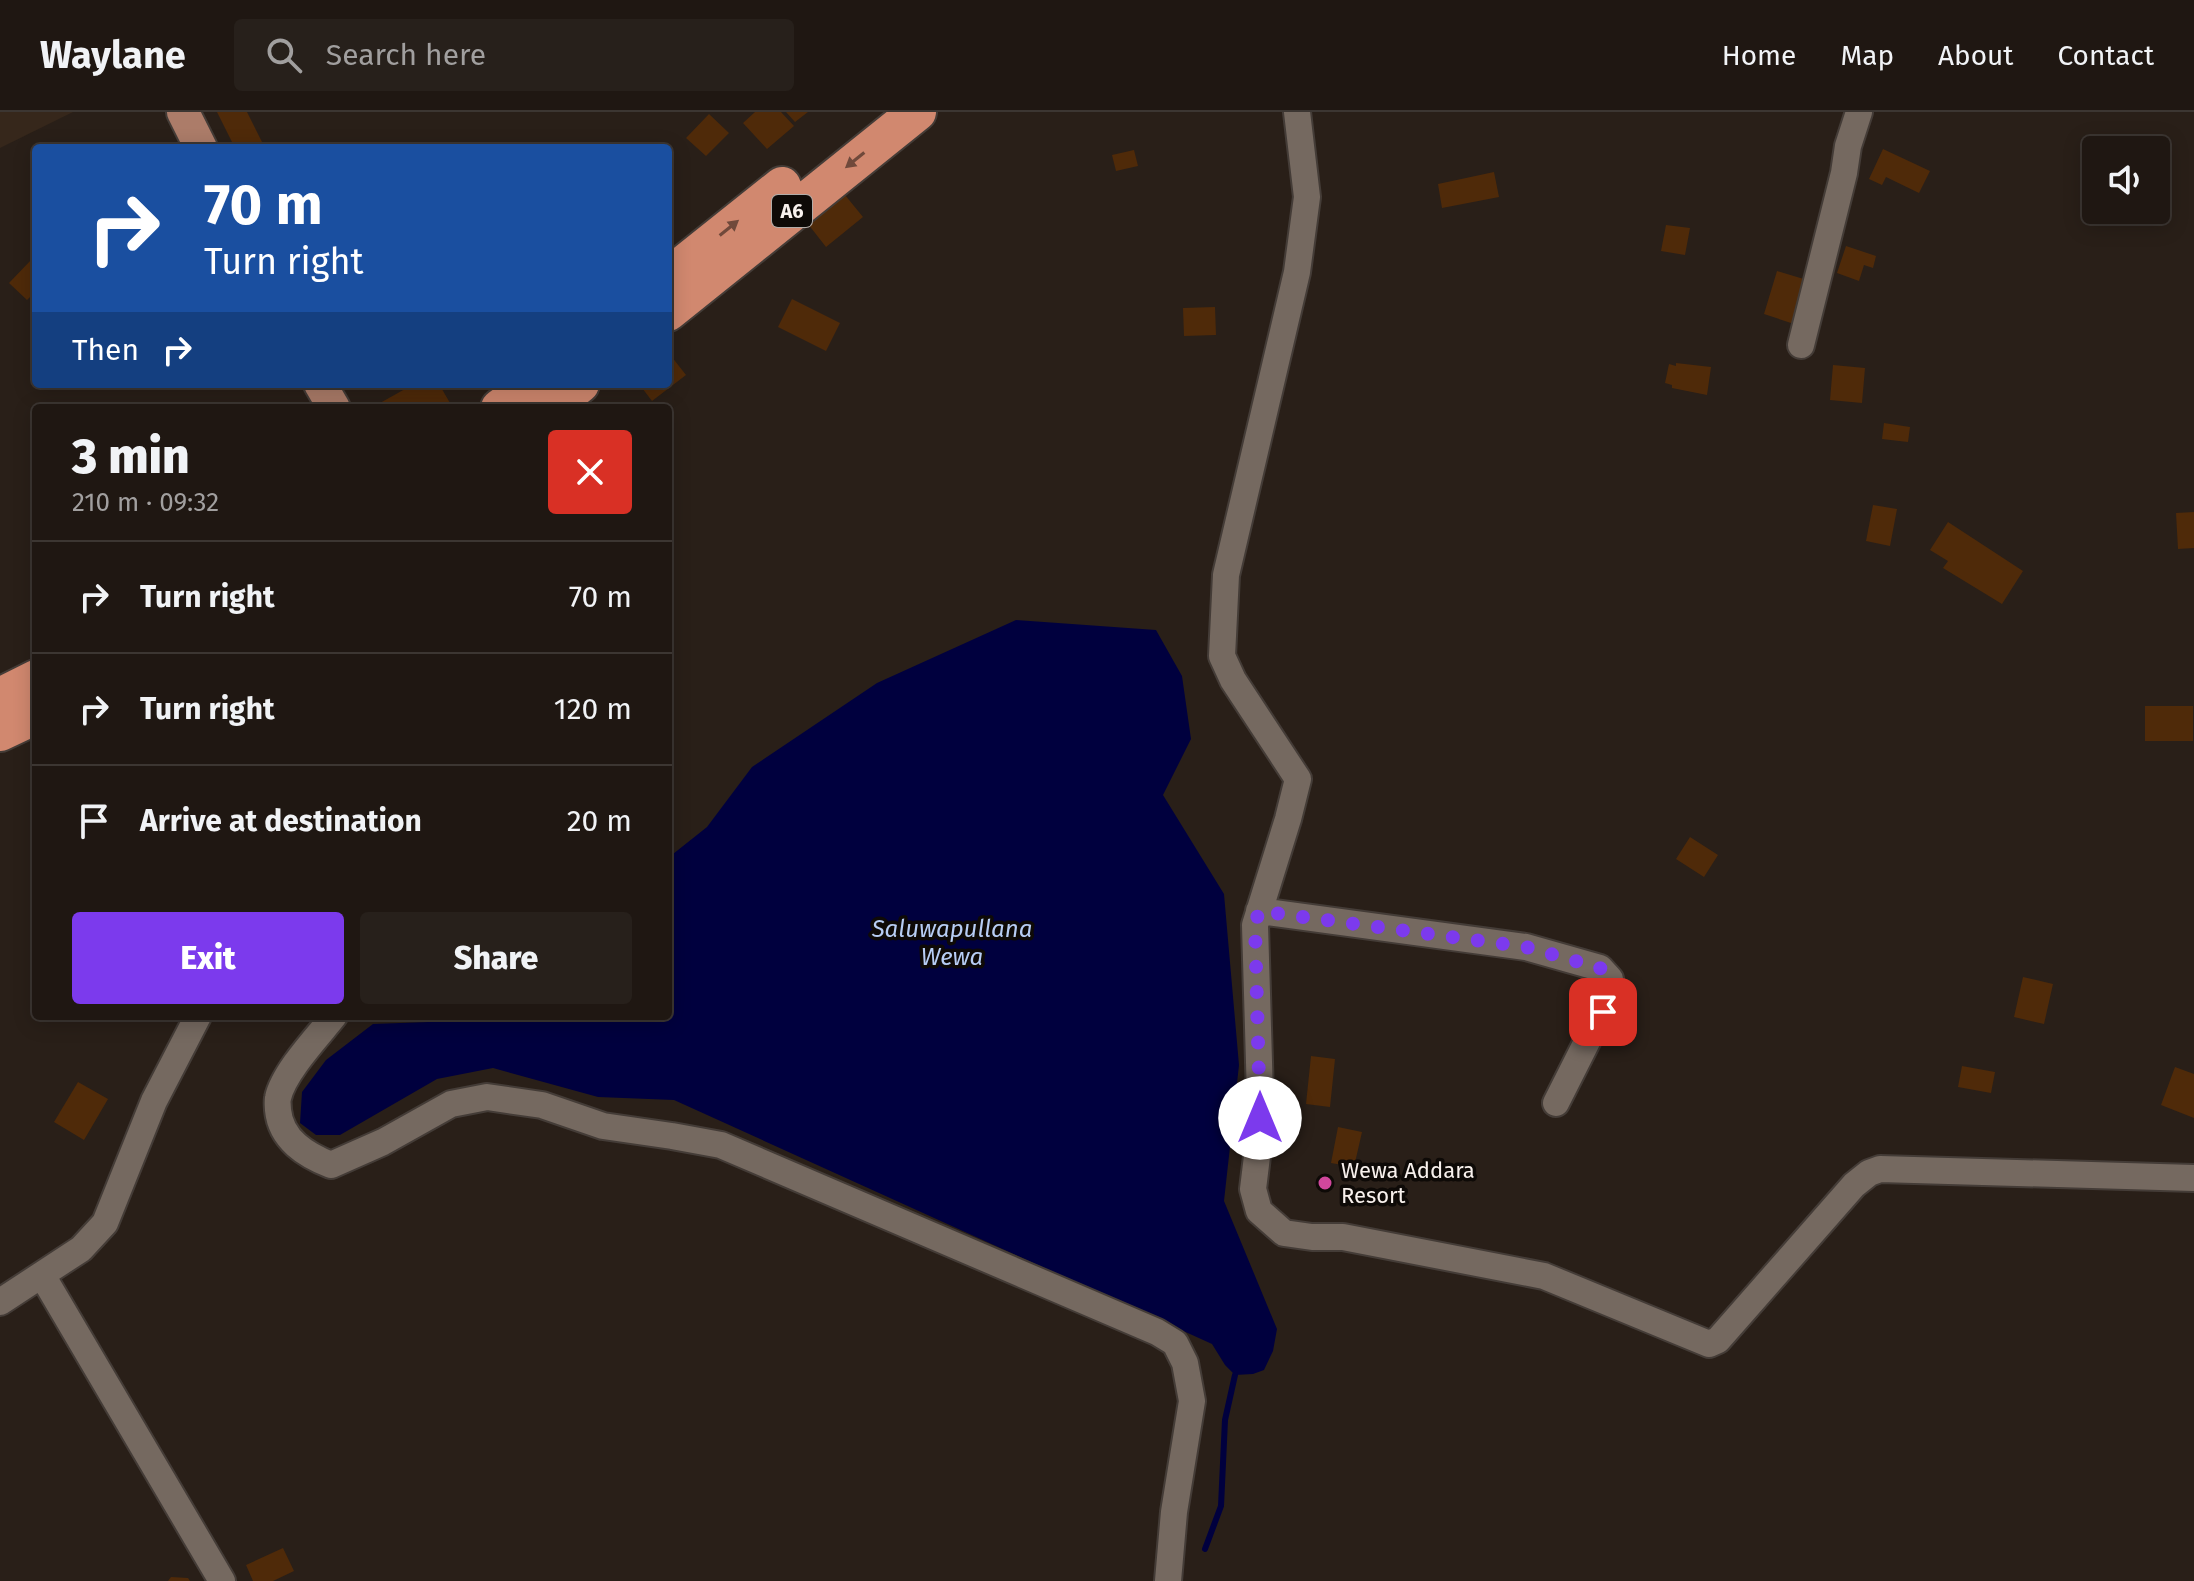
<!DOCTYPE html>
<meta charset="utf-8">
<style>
body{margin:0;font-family:"Fira Sans",sans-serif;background:#27201b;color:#f1f3f6;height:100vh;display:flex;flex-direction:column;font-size:30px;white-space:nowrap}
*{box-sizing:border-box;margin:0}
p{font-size:26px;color:#a19f9f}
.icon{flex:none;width:44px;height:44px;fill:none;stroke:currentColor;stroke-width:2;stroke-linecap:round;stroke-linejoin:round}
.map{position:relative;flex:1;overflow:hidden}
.panel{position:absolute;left:32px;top:292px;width:640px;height:616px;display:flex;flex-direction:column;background:#1f1712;border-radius:8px;box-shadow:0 4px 20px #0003,0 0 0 2px #3c3632}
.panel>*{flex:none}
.banner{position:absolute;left:32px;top:32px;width:640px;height:244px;border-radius:8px;box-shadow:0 4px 20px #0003,0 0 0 2px #3c3632;background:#1a4fa0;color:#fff;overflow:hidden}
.tools{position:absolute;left:2082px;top:24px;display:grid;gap:16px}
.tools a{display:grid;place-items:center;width:88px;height:88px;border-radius:8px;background:#1f1712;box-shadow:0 4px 20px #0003,0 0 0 2px #3c3632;font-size:40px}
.pin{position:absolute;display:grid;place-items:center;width:68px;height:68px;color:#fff;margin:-34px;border-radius:16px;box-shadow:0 4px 12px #0006}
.me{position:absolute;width:88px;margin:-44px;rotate:0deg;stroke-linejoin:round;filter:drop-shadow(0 0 6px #0008)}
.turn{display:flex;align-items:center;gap:28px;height:168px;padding:0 40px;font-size:36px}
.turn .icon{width:104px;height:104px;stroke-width:2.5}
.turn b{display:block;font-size:56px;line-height:68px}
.then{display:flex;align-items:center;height:76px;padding:0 40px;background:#0003;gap:16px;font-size:30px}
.round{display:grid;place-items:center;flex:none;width:84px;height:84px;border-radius:8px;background:#27201b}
.overview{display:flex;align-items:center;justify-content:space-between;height:136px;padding:0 40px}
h1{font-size:48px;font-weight:800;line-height:60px}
.primary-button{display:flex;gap:16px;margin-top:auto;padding:16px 40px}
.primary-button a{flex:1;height:92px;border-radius:8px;background:#7c3aed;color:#fff;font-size:32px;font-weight:800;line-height:92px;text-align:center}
.primary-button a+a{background:#27201b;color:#f1f3f6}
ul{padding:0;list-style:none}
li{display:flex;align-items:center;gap:24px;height:112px;padding:0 40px;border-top:2px solid #3c3632}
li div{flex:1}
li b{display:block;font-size:30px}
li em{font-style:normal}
header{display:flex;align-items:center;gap:48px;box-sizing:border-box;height:112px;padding:0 40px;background:#1f1712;border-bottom:2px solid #3c3632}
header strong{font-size:38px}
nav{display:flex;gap:44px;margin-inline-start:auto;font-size:28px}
.search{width:560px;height:72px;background:#27201b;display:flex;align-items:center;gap:20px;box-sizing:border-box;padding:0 28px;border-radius:8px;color:#a19f9f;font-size:30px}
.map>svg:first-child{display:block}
</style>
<header>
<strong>Waylane</strong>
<div class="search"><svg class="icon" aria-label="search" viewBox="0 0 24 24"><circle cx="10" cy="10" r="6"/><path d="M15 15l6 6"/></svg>Search here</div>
<nav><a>Home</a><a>Map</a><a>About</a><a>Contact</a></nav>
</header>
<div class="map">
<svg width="2194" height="1469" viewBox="0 0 2194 1469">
<rect width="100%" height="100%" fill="#291f18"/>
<path fill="#36271b" d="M0,0h73l-73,36z"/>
<path fill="#00003e" d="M1016,508l140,10 26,46 9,63 -28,56 61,99 15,171 -15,136 53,128 -4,22 -9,19 -11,4 -18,1 -10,-10 -13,-21 -538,-244 -76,-3 -105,-29 -56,11 -97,56h-24l-16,-12 2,-31 24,-32 47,-36 56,-2 7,-6h232v-158l39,-31 45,-60 125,-84z"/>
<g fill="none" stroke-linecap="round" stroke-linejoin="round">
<path stroke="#00003e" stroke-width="6" d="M1205,1437l16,-43 4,-86 10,-45"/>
</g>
<path fill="#4f2a09" d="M217,0h30l18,36h-30z
M755,0h26l13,14 -27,23 -24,-26z
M786,0h22l-13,10z
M709,2l20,19 -23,23 -20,-18z
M1883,37l47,22 -11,22 -33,-16 -4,8 -13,-6z
M1134,38l4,16 -22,5 -4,-16z
M1494,60l5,25 -57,11 -4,-24z
M845,83l18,22 -37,30 -18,-23z
M1666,113l24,3 -5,27 -24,-4z
M1846,134l30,10 -3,12 -9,-3 -5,16 -22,-8z
M32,147l4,4v28l-9,9 -18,-17z
M1777,159l30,9 -13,44 -30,-10z
M792,187l48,24 -14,28 -48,-24z
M1215,195l1,28 -32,1 -1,-28z
M668,240l18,23 -34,26 -13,-17h29z
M1676,251l35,4 -4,28 -35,-7v-3l-7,-2 4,-19 7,2z
M1833,253l32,3 -3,35 -32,-3z
M414,272h25l11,19 -8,5h-60l-2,-5z
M1884,311l26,4 -2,15 -26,-3z
M1873,393l24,4 -7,37 -24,-5z
M2194,400v36l-16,1 -2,-36z
M1948,410l75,49 -21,33 -59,-36 5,-7 -18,-11z
M2145,594h48v35h-48z
M1690,725l28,18 -14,22 -28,-18z
M2023,865l30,7 -9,40 -30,-7z
M1311,944l24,3 -5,48 -24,-3z
M1962,954l33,6 -4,21 -33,-6z
M2175,955l19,7v44l-33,-13z
M78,970l30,17 -24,41 -30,-18z
M1338,1015l24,5 -8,35 -23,-4z
M283,1436l11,23 -21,10h-20l-7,-16z
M171,1465l17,1 2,3h-22z"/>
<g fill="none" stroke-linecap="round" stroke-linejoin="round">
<defs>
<path id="minor" d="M1297,0l10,85 -10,75 -71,303 -4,81 11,24 65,99 -10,40 -33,106 5,171 -1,44 -6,49 6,22 25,22 28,4h31l201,39 165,68 9,-4 136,-155 15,-12 11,-4 314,9
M1801,233l43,-172 4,-27 11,-34
M1259,799l267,36 74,21 10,11 1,15 -55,109
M334,904c-16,20 -51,57 -56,82 -1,2 0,10 0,12 3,30 28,45 53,55l52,-23 68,-38 36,-7 55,8 61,21 69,10 49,9 436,187 18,11 10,20 7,38 -18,111 -6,69
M42,1163l180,306
M0,1190l81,-53 24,-26 49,-122 44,-85"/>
<path id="major" d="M183,0l18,36
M320,272l14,24"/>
<path id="highway" d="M668,165l114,-91
M668,200l249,-200
M500,296l33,-24
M550,296l30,-24
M0,585l36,-18
M0,620l36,-17"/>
</defs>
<use href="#minor" stroke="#443c37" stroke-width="30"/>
<use href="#major" stroke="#443c37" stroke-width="36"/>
<use href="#highway" stroke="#443c37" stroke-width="42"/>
<use href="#minor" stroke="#756960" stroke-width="26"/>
<use href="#major" stroke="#ac7c69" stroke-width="32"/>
<use href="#highway" stroke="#d1886f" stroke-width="38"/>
</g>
<defs><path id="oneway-solid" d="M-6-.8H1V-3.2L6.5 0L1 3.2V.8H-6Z" transform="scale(2)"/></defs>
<g fill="#70493b">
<use href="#oneway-solid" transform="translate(855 48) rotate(141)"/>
<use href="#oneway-solid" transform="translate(729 116) rotate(-39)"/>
</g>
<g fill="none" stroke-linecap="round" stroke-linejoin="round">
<path stroke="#7c3aed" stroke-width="14" stroke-dasharray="0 25.2" d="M1260,1006l-5,-193 4,-14 267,36 74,21 10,11 1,15 -8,18"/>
</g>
<circle fill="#d1479c" stroke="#0e0a07" stroke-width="3" cx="1325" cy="1071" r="8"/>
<g text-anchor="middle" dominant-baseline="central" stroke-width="7" stroke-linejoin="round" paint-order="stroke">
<rect fill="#0e0a07" stroke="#b2aca8" stroke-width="2" x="772" y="83" width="40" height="32" rx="6"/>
<g font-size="20" font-weight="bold" fill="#f8f1ed">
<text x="792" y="99">A6</text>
</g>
<g font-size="22" fill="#f8f1ed" stroke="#0e0a07" text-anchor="start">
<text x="1341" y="1058">Wewa Addara<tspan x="1341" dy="25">Resort</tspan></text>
</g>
<g font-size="24" font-style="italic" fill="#b7cdf4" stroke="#0e0a07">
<text x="952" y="817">Saluwapullana<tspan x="952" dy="28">Wewa</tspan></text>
</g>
</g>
</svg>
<div class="tools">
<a><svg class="icon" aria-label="sound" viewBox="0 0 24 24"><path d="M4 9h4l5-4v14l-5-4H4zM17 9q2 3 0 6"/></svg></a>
</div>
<div class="pin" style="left:1603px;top:900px;background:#d93025"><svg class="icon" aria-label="arrive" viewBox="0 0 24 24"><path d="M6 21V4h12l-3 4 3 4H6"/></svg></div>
<svg class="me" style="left:1260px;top:1006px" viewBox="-20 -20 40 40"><circle r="19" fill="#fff"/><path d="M0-13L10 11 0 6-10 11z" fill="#7c3aed"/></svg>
<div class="banner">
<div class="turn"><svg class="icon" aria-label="right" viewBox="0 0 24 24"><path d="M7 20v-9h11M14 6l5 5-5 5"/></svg><div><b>70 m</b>Turn right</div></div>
<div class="then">Then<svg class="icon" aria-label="right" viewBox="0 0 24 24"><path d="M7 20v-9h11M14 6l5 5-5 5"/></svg></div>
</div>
<section class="panel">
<div class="overview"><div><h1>3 min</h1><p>210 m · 09:32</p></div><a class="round" style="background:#d93025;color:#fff"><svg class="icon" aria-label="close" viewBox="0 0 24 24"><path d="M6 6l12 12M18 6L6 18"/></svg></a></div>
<ul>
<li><svg class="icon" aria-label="right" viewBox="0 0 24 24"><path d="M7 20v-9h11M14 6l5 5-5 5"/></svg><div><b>Turn right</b></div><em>70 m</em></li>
<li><svg class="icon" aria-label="right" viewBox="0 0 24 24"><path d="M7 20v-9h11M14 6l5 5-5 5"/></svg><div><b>Turn right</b></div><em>120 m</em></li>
<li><svg class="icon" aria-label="arrive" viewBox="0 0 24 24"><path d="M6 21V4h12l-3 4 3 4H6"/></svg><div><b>Arrive at destination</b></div><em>20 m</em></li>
</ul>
<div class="primary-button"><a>Exit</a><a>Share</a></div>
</section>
</div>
